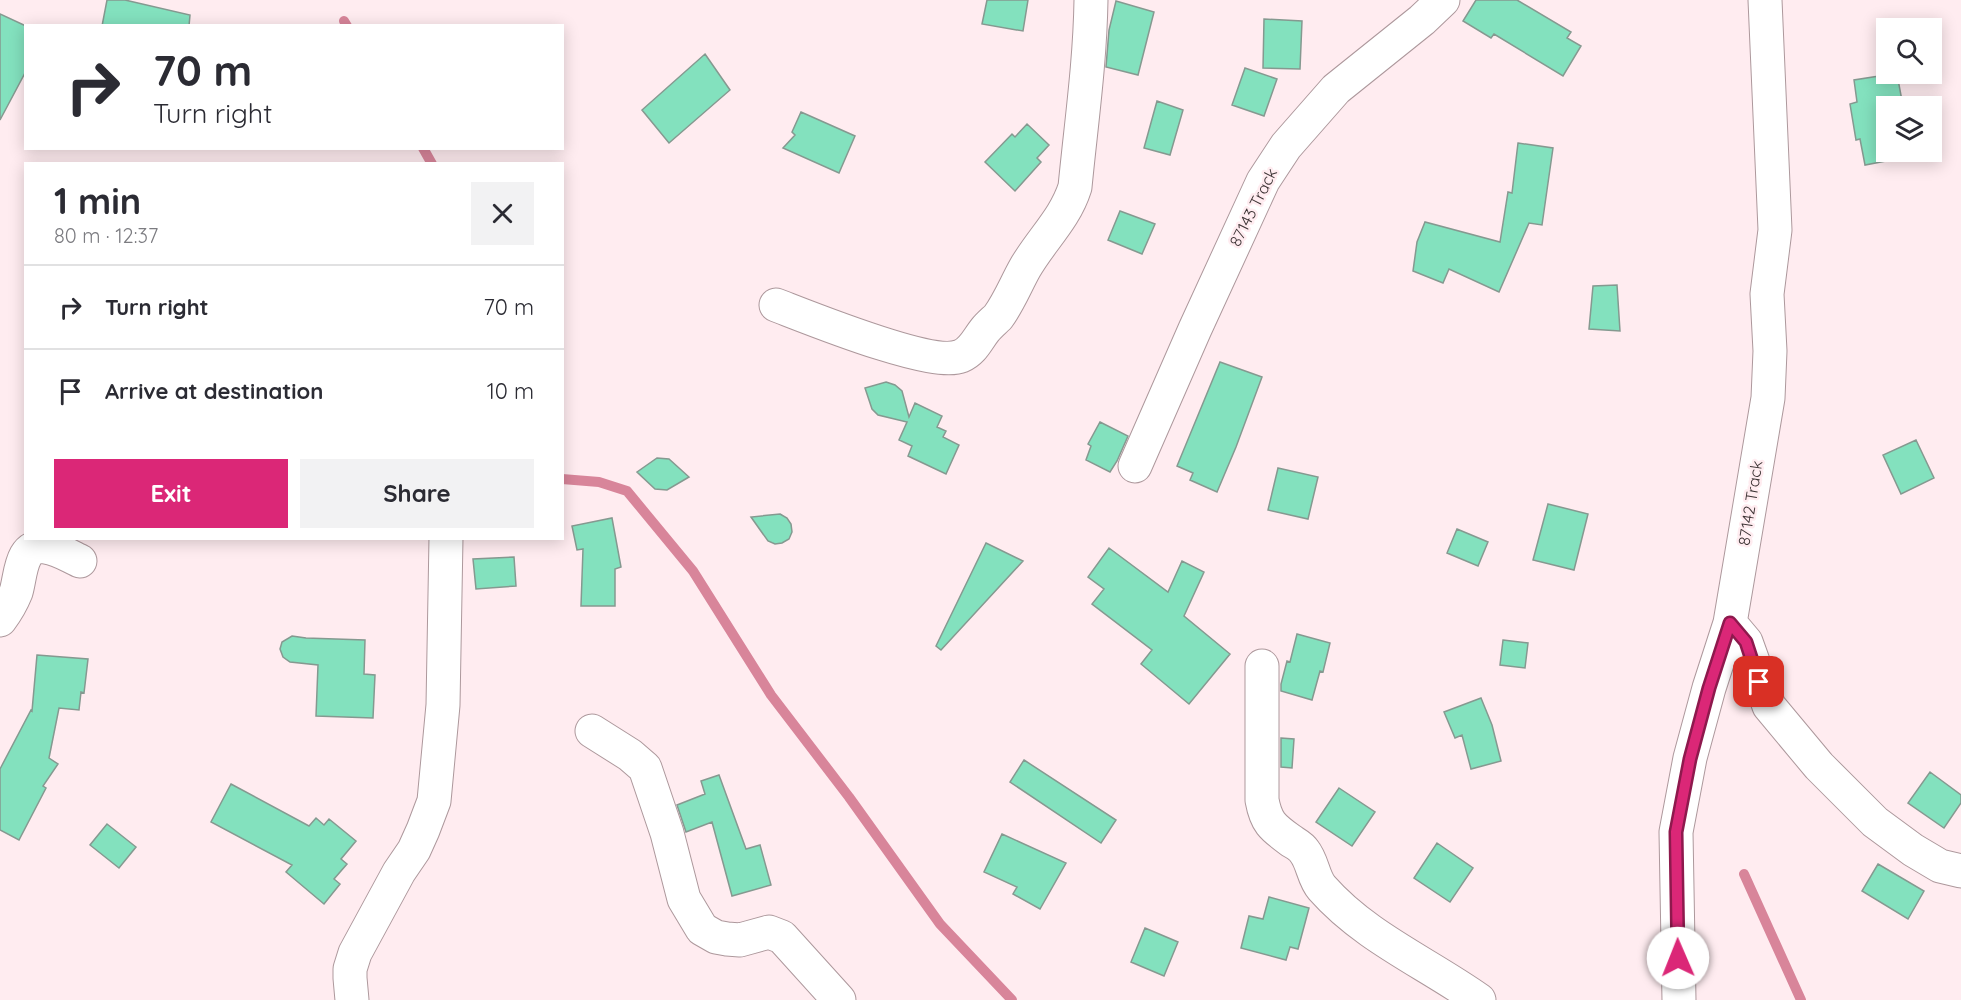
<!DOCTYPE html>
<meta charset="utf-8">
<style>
body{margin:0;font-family:Quicksand,sans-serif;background:#f2f2f3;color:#2b2b33;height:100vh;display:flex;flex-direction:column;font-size:22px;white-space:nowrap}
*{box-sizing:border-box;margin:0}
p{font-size:20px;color:#7c7c81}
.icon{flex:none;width:33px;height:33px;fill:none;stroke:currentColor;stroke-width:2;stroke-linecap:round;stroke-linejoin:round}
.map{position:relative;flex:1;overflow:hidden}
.drawer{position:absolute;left:24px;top:162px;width:540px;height:378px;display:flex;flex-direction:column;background:#fff;border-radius:0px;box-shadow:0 3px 15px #0003}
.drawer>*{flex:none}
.top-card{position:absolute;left:24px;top:24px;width:540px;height:126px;border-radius:0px;box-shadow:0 3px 15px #0003;background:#fff;color:#2b2b33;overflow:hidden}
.buttons{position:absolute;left:1876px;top:18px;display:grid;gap:12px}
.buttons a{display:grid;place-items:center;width:66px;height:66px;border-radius:0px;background:#fff;box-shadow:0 3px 15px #0003;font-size:30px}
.pin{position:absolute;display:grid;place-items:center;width:51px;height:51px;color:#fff;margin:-26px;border-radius:12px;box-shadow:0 3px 9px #0006}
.me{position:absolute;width:66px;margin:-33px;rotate:359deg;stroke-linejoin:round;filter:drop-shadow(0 0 4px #0008)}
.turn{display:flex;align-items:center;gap:21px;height:126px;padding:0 30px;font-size:27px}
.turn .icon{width:78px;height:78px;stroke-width:2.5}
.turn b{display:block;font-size:42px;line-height:51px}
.round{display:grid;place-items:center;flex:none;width:63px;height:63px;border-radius:0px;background:#f2f2f3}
.headline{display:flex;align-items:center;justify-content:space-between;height:102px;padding:0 30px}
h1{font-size:36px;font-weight:700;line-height:45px}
.action{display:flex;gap:12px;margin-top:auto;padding:12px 30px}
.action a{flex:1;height:69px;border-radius:0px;background:#db2777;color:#fff;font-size:24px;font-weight:700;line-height:69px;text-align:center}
.action a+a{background:#f2f2f3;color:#2b2b33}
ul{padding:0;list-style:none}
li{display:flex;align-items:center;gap:18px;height:84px;padding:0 30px;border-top:2px solid #e1e1e2}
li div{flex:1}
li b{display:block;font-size:22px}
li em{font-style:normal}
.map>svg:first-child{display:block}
</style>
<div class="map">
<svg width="1961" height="1000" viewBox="0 0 1961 1000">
<rect width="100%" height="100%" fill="#ffecf0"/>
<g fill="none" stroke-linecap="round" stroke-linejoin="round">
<path stroke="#d8859a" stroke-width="10" d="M344,21l3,5
M423,148l9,16
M562,479l37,3 28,9 66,80 78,124 78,102 91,127 72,76
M1744,874l57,126"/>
</g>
<path fill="#83e1be" stroke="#859990" stroke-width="1.5" d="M107,0h18l65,15 -1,11h-87z
M987,0h41l-5,31 -41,-7z
M1476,0h41l54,32 -4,6 14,8 -18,30 -69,-42 -3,4 -28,-17z
M1116,1l38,11 -16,63 -32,-8 3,-37z
M0,14l26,12v45l-26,49z
M1264,19l38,2 -2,48 -37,-1z
M705,54l25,36 -61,53 -27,-33z
M1245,68l32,11 -13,37 -32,-11z
M1892,74h5l6,32h-16v46h24l1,4 -47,9 -5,-26 -4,1 -6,-36 7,-2 -3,-22z
M1157,101l26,9 -13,45 -26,-7z
M801,112l54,24 -16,37 -56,-25 12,-13 -3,-3z
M1027,124l22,21 -12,13 4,4 -26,29 -30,-29 27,-28 3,3z
M1518,143l35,5 -11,77 -13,-2 -30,69 -50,-23 -6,14 -30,-12 4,-29 8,-20 75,20 8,-50 4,1z
M1120,211l35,13 -13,30 -34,-14z
M1617,285l3,46 -31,-2 4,-43z
M1220,362l42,15 -26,70 -19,45 -27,-12 3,-7 -16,-7z
M886,382l9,3 7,6 7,26 6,-14 27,13 -5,11 9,4 -3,6 16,8 -13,29 -38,-18 4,-10 -13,-6 8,-18 -29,-7 -6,-6 -7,-21z
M1100,422l28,14 -11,25 -7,11 -24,-12 5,-14 -3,-2z
M1916,440l18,38 -33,16 -18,-39z
M657,458l12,1 20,18 -22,13 -12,-1 -18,-17z
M1278,468l40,9 -10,42 -40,-9z
M1548,504l40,10 -14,56 -41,-10z
M780,514l7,4 4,6 1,8 -3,7 -7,4 -7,1 -7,-3 -17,-24z
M612,518l9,49 -6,2v37h-34l2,-57 -6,1 -5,-24z
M1457,529l31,13 -10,24 -31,-13z
M986,543l37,18 -82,89 -5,-4z
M1109,548l59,44 14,-31 22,11 -20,44 46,38 -41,50 -48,-40 11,-14 -60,-46 12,-15 -16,-12z
M514,557l2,29 -40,3 -3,-30z
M1297,634l33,9 -7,29 -3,-1 -8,29 -31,-9v-7l6,-23 3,1z
M292,636l14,2 59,2 -1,34 11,1 -2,43 -57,-2 2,-51 -28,-3 -7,-5 -3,-8 2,-7z
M1503,640l25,3 -3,25 -25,-3z
M37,655l51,4 -4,34 -3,-1 -2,18 -20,-2 -10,50 9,6 -15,22 3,2 -27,52 -19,-10v-61l31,-59 1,1z
M1481,698l11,27 9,36 -30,8 -9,-34 -7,3 -11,-26z
M1281,738l13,1 -2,29 -11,-1z
M1024,760l92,60 -15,23 -91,-61z
M1930,772l31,23v8l-17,25 -36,-25z
M719,775l27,74 14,-4 11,40 -39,11 -20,-74 -26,10 -9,-27 28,-11 -4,-13z
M231,784l78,42 7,-8 8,7 5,-6 27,22 -15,18 6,5 -13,15 6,5 -16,20 -38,-32 6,-7 -81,-43z
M1339,788l36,24 -23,34 -36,-24z
M107,824l29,23 -17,21 -29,-23z
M1002,834l64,29 -26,46 -27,-15 4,-7 -33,-15z
M1437,843l36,25 -23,34 -36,-24z
M1878,864l46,27 -16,28 -46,-28z
M1269,897l40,11 -11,41 -8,-2 -4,13 -45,-12 8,-32 14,3z
M1145,928l33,14 -14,34 -33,-14z"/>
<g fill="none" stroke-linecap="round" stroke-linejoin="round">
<defs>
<path id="minor" d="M776,305c34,13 156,63 185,51 12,-5 16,-16 24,-26 4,-5 9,-9 13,-13 11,-15 18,-33 27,-49 16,-28 40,-49 50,-81 6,-62 15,-124 16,-187
M1135,466l60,-137 68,-148 23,-35 50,-57 86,-69 21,-20
M0,620c6,-8 12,-18 16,-28 5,-16 4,-49 29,-45 12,1 24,9 35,14
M1730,623l16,19 23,64 50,60 56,56 38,28 27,16 21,5
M1262,666v134c4,22 10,27 28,40 4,3 11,6 14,11 9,11 9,27 18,37 43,49 105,75 157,112
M592,731l38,24 15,13 22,65 17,66 18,30 14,8 11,2 13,1 29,-8 13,5 57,63
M352,1000l-2,-22v-9l5,-16 44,-81 15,-22 9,-20 11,-29 9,-96 3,-167
M1679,1000l-3,-168 14,-74 19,-70 21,-65 38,-225 2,-47 -3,-57 8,-64 -10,-230"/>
</defs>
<use href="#minor" stroke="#ad989c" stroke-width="35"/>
<use href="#minor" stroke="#fff" stroke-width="33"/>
</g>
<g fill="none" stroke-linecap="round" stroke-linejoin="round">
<defs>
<path id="route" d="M1678,958l-2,-126 14,-73 19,-71 21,-65 16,19 13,40"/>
</defs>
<use href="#route" stroke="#8e194d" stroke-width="15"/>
<use href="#route" stroke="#db2777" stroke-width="10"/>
</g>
<g text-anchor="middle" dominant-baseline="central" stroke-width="5" stroke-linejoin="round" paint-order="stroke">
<g font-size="16" fill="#3b3233" stroke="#ffecf0">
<text transform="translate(1253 207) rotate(-63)">87143 Track</text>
<text transform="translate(1750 503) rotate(-81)">87142 Track</text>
</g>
</g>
</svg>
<div class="buttons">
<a><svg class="icon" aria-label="search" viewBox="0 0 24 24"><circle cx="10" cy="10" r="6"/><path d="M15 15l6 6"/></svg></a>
<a><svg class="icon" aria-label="layers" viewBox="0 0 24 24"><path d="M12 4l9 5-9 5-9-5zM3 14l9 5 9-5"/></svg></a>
</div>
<div class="pin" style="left:1759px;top:682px;background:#d93025"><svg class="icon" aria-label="arrive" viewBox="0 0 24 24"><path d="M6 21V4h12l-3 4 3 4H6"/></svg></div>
<svg class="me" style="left:1678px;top:958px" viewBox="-20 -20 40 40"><circle r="19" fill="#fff"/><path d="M0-13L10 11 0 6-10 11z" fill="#db2777"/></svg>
<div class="top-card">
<div class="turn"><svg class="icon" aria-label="right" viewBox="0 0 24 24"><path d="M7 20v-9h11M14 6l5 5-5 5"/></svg><div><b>70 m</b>Turn right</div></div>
</div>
<section class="drawer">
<div class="headline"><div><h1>1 min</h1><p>80 m · 12:37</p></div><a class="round"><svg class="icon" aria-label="close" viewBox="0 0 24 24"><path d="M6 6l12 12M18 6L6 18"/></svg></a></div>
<ul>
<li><svg class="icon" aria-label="right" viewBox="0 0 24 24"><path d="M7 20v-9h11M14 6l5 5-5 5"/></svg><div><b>Turn right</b></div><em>70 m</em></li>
<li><svg class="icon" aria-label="arrive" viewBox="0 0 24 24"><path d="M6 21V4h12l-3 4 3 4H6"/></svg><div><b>Arrive at destination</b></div><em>10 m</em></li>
</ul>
<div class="action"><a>Exit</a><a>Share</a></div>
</section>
</div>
